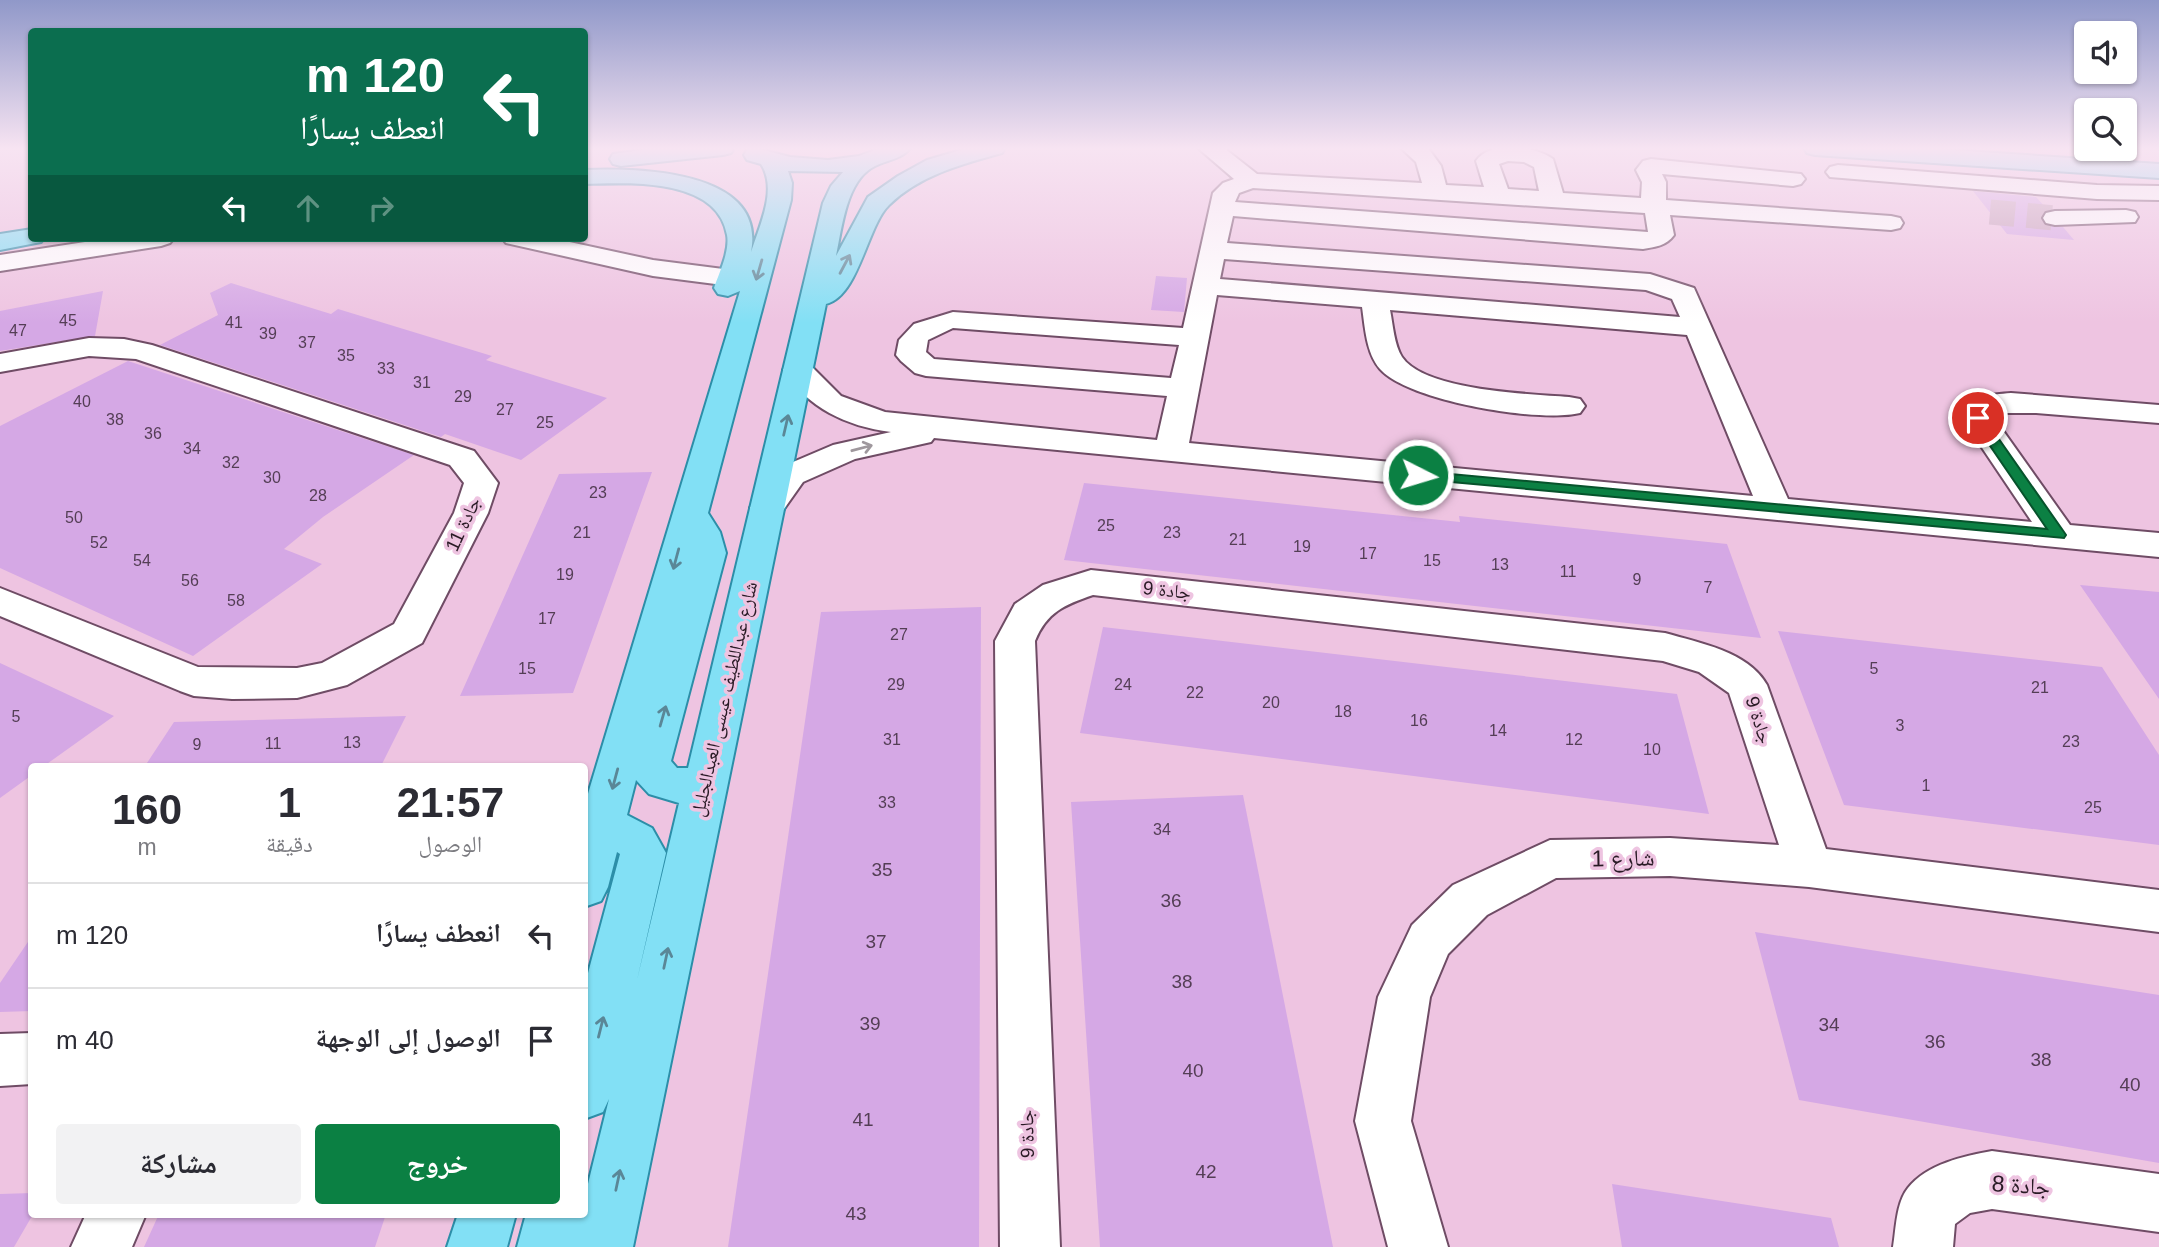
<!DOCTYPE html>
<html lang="ar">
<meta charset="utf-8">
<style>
body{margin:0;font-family:Helvetica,"Noto Naskh Arabic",sans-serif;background:#f2f2f3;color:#2b2b33;direction:rtl;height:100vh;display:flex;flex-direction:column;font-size:26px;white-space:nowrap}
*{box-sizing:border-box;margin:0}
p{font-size:23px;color:#7c7c81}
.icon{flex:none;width:38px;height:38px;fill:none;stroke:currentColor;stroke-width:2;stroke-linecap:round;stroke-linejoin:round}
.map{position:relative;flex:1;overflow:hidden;direction:ltr}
.panel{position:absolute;left:28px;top:763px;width:560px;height:455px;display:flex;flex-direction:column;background:#fff;border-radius:7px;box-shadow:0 2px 5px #0004;direction:rtl}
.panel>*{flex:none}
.top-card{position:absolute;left:28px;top:28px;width:560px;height:214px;border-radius:7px;box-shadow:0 2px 5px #0004;direction:rtl;background:#0b6e4f;color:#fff;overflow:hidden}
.buttons{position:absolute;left:2074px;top:21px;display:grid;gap:14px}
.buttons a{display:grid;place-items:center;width:63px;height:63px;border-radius:7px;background:#fff;box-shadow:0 2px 5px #0004;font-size:35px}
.pin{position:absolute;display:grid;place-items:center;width:60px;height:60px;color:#fff;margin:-30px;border:4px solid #fff;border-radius:50%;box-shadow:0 2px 7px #0007}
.me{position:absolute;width:77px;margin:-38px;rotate:95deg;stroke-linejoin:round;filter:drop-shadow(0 0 5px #0008)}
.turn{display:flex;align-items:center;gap:24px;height:147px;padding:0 28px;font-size:32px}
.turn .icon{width:91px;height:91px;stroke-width:2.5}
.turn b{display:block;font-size:49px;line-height:60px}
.lanes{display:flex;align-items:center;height:66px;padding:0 28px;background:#0003;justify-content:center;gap:35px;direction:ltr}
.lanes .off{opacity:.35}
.eta{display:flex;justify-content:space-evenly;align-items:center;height:119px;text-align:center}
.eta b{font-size:42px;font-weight:700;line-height:49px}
.primary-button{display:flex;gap:14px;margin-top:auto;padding:14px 28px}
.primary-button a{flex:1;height:80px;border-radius:7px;background:#0b8043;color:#fff;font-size:28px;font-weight:700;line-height:80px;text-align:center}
.primary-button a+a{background:#f2f2f3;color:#2b2b33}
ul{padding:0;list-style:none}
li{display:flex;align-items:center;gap:21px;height:105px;padding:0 28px;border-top:2px solid #e1e1e2}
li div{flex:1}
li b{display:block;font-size:26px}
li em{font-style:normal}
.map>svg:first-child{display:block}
</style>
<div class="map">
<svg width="2159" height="1247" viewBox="0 0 2159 1247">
<rect width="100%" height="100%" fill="#eec4e1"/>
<path fill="#d5a8e5" d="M1973,191l63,6 12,13 -7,7 3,7 19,3 11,13 -67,-6z
M1156,276l31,2 -3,34 -33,-2z
M231,283l100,31 7,-5 154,47 -6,4 121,38 -86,62 -76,-26 -4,3 -281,-92 58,-30 -8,-22z
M103,291l-8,45 -95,15v-40z
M128,361l286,94 -91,62 -39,32 38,15 -129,92 -193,-88v-142z
M652,472l-79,221 -113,3 99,-222z
M1084,483l376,39 -1,-6 268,28 34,94 -697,-78z
M2080,585l79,7v107z
M981,607l-2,640h-251l93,-635z
M1103,627l574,67 32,120 -629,-81z
M1778,631l324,36 57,88v90l-315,-40z
M0,663l114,53 -70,50h-12v9l-32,23z
M406,716l-25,50h-236l29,-44z
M1243,795l90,452h-233l-29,-445z
M1755,932l404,63v168l-360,-63z
M32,936v75l-32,1v-29z
M1612,1184l219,34 8,29h-217z
M32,1193v23l-18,31h-14v-53z
M159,1214h227l-11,33h-231z"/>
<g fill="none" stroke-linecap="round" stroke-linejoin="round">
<path stroke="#c7a2bb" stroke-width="25" stroke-dasharray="25 12" stroke-linecap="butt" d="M1990,212l65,6"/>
<defs>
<path id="minor" d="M1198,148h26l33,26 165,9 -6,-21 -15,-14h27l13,18 5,19 38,2 -8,-26c14,-21 59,-15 77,-2l10,34 78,5 1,-16 -6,-12 7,-9 8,-2 150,15 4,5 -4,5 -8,2 -131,-12 4,8v18l225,16 9,2 3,5 -3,5 -9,2 -221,-15 4,20c-8,11 -19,12 -31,14l-410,-33 -6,27 423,31 44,14 94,211 244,23 -70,-104c3,-24 29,-23 49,-25l148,12v18l-123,-10h-42v5l76,107 89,8v24l-1225,-119 -3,4 -76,17 -52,23 -24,34 -12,3 -12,-3 -5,-8 29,-40 54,-23 58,-13c-46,-6 -82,-24 -108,-62l4,-6 11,-3 11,3 32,32 44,16 272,28 10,-44 -241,-20 -11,-3 -14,-12 -5,-6 3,-15 15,-16 39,-12 230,16 30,-135 10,-10 11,-4zM1508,161l16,1 10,5 5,24 -31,-2 -9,-25zM1253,188l392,25 3,19 -413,-30 4,-9zM1224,259l422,31 26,9 8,18 -460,-38zM1217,295l145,12c3,20 4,46 18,62 28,32 159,54 200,44l5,-7 -5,-7 -11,-2c-38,-3 -144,-6 -167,-40 -8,-12 -9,-33 -12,-47l297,25 66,161 -564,-53zM953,328l226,17 -8,33 -237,-19 -8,-7 2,-12z
M1838,165l259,20 62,1v14l-62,-1 -267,-22 -4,-5 4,-5z
M2126,210l9,2 3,5 -3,5 -80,3 -9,-2 -3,-5 3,-5 9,-2z
M111,238h63l-4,5 -9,3 -161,25v-16z
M502,238h49l102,22 78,10 9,2 4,6 -4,6 -9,2 -78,-10 -147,-33z
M89,338l35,1 28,6 322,106 24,32 -10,30 -66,130 -75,42 -50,13 -65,1 -38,-3 -14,-5 -180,-75v-28l198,79 99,1 25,-5 72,-39 60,-111 10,-30 -14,-18 -314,-106 -47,-3 -89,16v-18z
M1091,570l574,63c34,10 83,18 102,52l59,164 333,41v42l-350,-45 -139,-11 -114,2 -69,37 -39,39 -18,43 -19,124 37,126h-60l-33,-126 23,-124 34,-72 41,-40 97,-45 120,-2 109,7 -50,-152 -30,-21 -36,-11 -570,-66c-29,10 -46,17 -58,46l25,606h-60l-5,-606 20,-37 28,-19z
M32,1033v51l-32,2v-52z
M1992,1151l167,23v58l-167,-23 -22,4 -15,11 -2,23h-60c3,-18 3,-44 15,-59 19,-24 56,-32 84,-37z
M86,1214h60l-14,33h-61z"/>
<path id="major" d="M656,148h78l-3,5 -8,2 -102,11 -8,-2 -3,-5 3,-5z
M756,148l34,9 38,3 31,-4 21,-8h30c-8,11 -23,12 -35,18 -29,14 -33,62 -39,90l32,-59 30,-21 29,-16 41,-12h37l-3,5c-40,11 -82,22 -113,52 -22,21 -30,91 -63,99l-193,943h-116l9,-33h58v-14l25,-101 -6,13 -19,7v-131l36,-134 -3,-2 -9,35 -7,14 -17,6v-100l156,-516 -12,5 -10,-2 -4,-6c5,-15 16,-37 13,-53 -10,-58 -99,-52 -143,-51v-14c52,-2 183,-1 167,82 8,-26 27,-62 10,-88l-14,-4 -3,-5 3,-5zM788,171l55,1 -12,14 -8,17 -135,565h-11l-6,-7 55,-208 -6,-21 -12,-19 83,-313 1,-17zM636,780l13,14 30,9 -42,177 29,-127 -14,-25 -25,-13z
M1804,148h119l236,16v14l-344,-23 -8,-2z
M32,229v9h12l-3,4 -41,8v-16z
M458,1214h58l-9,33h-60z"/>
</defs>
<use href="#minor" stroke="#6f4c65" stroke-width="4"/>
<use href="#major" stroke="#2c8ea8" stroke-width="4"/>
<use href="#minor" fill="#fff" fill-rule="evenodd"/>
<use href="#major" fill="#82e0f5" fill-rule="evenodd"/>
</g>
<defs><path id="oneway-shaft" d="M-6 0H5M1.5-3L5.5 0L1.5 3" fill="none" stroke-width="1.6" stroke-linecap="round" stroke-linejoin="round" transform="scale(1.75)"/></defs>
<g stroke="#5a8797">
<use href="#oneway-shaft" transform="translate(845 264) rotate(-62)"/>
<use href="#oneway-shaft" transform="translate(759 270) rotate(106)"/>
<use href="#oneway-shaft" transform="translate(786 425) rotate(-77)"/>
<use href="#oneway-shaft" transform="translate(676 559) rotate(105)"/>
<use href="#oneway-shaft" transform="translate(663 716) rotate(-74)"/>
<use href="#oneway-shaft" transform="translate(615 779) rotate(105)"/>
<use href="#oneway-shaft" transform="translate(666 958) rotate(-78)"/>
<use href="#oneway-shaft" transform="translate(601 1027) rotate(-76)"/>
<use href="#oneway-shaft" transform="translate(618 1180) rotate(-78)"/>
</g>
<use stroke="#9f989d" href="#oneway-shaft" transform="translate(862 448) rotate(-15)"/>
<linearGradient id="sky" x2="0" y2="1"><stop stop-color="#9098c9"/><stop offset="0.46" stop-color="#f7e4f2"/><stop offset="1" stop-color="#f7e4f2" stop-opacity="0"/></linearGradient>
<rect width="2159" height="323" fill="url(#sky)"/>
<path fill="#0b8043" stroke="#07532c" stroke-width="2" d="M1978,414l4,1 82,117 2,3 -2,3 -646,-59 -7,-4 7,-4 629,58 -76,-111z"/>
<g text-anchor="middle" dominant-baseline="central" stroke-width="7" stroke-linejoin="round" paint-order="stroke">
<g font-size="16" fill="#543e55">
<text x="68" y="320">45</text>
<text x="234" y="322">41</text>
<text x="18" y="330">47</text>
<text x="268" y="333">39</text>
<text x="307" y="342">37</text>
<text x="346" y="355">35</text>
<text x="386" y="368">33</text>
<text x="422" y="382">31</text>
<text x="463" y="396">29</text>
<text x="82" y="401">40</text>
<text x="505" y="409">27</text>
<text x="115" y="419">38</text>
<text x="545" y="422">25</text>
<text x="153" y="433">36</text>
<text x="192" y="448">34</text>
<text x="231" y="462">32</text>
<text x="272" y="477">30</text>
<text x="598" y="492">23</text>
<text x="318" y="495">28</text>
<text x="74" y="517">50</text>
<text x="1106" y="525">25</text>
<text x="582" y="532">21</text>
<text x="1172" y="532">23</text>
<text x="1238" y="539">21</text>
<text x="99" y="542">52</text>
<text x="1302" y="546">19</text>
<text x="1368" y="553">17</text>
<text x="142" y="560">54</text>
<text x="1432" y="560">15</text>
<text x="1500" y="564">13</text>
<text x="1568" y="571">11</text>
<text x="565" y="574">19</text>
<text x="1637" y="579">9</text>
<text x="190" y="580">56</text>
<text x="1708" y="587">7</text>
<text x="236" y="600">58</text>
<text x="547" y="618">17</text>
<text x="899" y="634">27</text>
<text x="527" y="668">15</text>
<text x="1874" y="668">5</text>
<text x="896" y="684">29</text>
<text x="1123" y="684">24</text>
<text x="2040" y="687">21</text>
<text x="1195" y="692">22</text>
<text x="1271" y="702">20</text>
<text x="1343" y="711">18</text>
<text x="16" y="716">5</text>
<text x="1419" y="720">16</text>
<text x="1900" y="725">3</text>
<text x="1498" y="730">14</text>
<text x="892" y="739">31</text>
<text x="1574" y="739">12</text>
<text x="2071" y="741">23</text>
<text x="352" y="742">13</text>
<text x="273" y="743">11</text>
<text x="197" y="744">9</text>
<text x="1652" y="749">10</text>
<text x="1926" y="785">1</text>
<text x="887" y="802">33</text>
<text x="2093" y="807">25</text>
<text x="1162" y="829">34</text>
</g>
<g font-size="19" fill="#291a25" stroke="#eec4e1">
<text transform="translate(463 524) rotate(-65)">جادة 11</text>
<text transform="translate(1167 590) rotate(6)">جادة 9</text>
<text transform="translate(724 699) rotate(-77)">شارع عبداللطيف عيسى العبدالجليل</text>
<text transform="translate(1759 720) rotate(72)">جادة 9</text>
<text transform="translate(1027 1134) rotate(-91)">جادة 9</text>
</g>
<g font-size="19" fill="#543e55">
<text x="882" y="869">35</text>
<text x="1171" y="900">36</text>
<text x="876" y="941">37</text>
<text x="1182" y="981">38</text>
<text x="870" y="1023">39</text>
<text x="1829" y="1024">34</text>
<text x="1935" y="1041">36</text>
<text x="2041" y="1059">38</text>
<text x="1193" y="1070">40</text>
<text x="2130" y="1084">40</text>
<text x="863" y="1119">41</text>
<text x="1206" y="1171">42</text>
<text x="856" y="1213">43</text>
</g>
<g font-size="23" fill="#291a25" stroke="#eec4e1">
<text transform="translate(1623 858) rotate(-1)">شارع 1</text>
<text transform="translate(2021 1185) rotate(4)">جادة 8</text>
</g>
</g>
</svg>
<div class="buttons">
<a><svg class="icon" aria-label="sound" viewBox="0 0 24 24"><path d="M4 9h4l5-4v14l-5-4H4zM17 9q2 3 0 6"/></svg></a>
<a><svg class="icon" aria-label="search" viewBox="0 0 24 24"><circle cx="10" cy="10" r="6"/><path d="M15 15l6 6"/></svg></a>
</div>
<div class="pin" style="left:1978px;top:418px;background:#d93025"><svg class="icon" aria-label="arrive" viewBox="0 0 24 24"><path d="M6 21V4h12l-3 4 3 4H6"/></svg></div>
<svg class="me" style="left:1418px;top:475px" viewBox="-20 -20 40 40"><circle r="17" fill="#0b8043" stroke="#fff" stroke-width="3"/><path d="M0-11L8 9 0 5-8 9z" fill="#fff"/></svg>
<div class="top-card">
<div class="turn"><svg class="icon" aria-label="left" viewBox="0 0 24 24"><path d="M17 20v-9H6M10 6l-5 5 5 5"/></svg><div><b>120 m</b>انعطف يسارًا</div></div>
<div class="lanes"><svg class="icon" aria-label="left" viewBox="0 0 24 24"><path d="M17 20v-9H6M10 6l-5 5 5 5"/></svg><svg class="icon off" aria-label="ahead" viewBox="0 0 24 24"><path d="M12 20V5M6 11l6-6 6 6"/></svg><svg class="icon off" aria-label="right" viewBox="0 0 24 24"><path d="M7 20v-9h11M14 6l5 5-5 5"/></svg></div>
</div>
<section class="panel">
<div class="eta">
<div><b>21:57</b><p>الوصول</p></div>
<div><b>1</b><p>دقيقة</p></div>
<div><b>160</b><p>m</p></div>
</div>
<ul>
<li><svg class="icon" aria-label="left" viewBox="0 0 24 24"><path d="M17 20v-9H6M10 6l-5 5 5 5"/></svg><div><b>انعطف يسارًا</b></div><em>120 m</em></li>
<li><svg class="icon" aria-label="arrive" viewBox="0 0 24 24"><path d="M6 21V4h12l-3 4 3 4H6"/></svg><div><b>الوصول إلى الوجهة</b></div><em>40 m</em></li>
</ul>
<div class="primary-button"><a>خروج</a><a>مشاركة</a></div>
</section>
</div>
